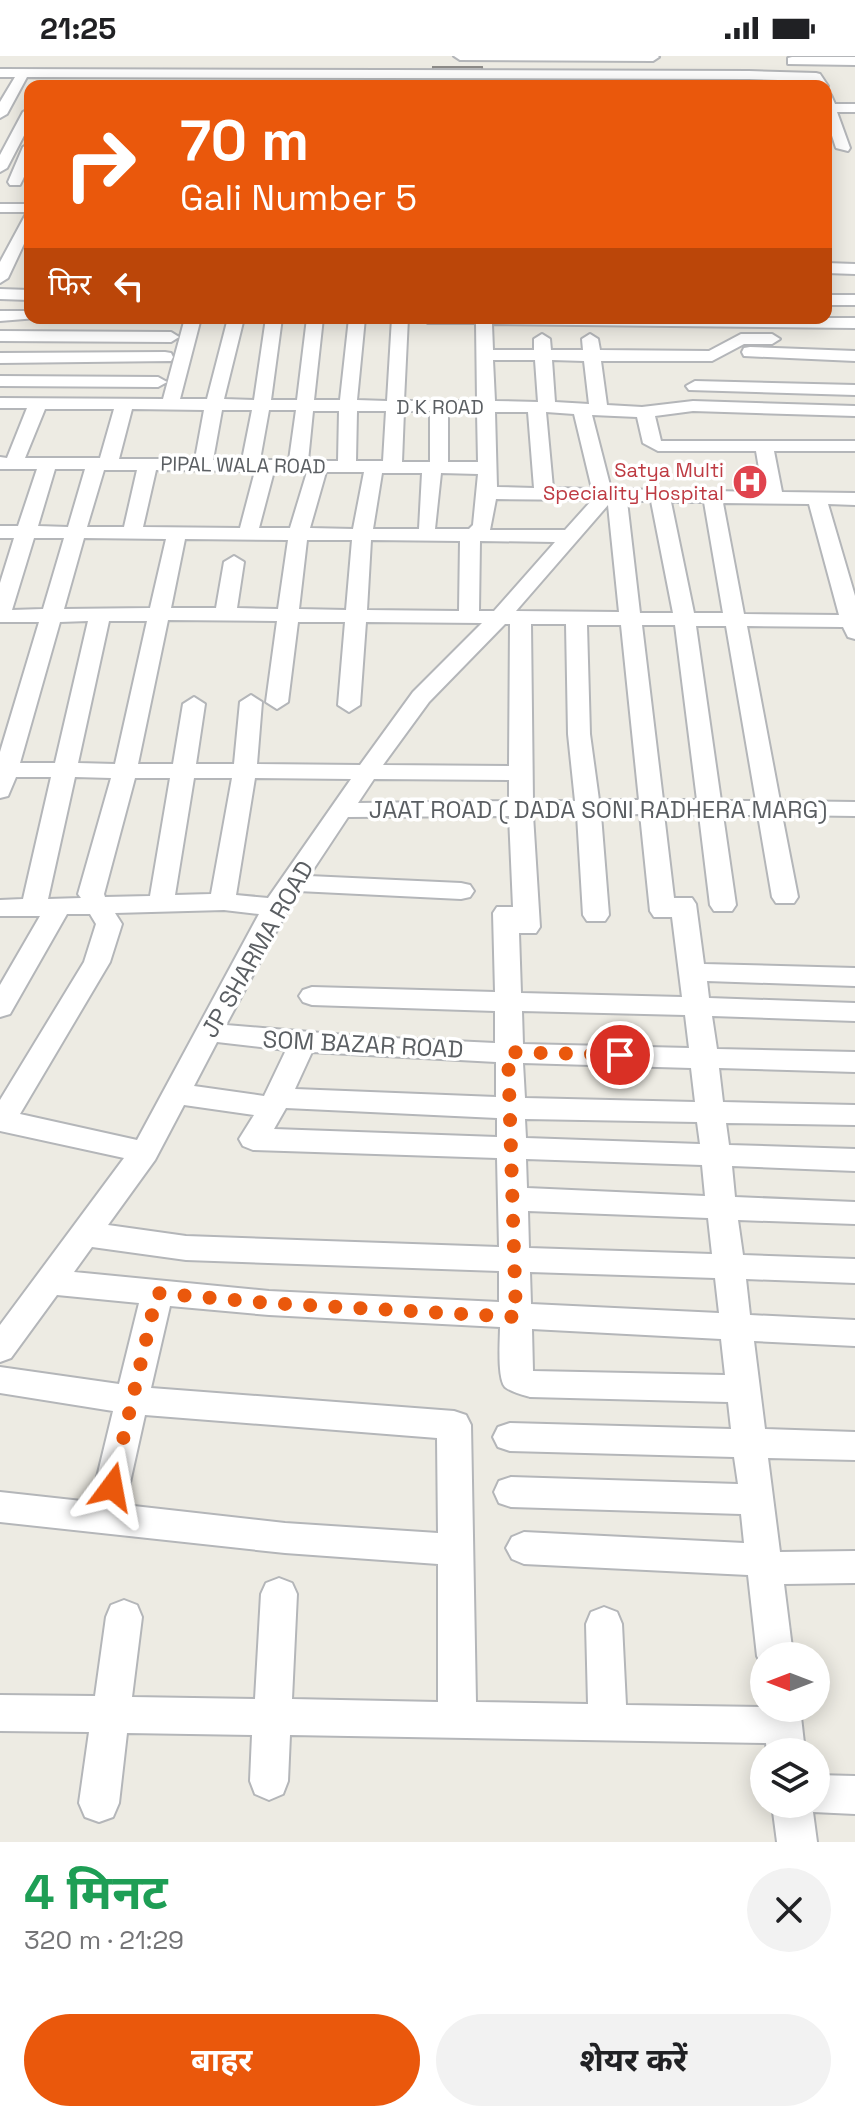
<!DOCTYPE html>
<html lang="hi">
<meta charset="utf-8">
<style>
body{margin:0;font-family:"Space Grotesk","Noto Sans Devanagari",sans-serif;background:#f2f2f2;color:#202124;height:100vh;display:flex;flex-direction:column;font-size:30px;white-space:nowrap}
*{box-sizing:border-box;margin:0}
p{font-size:26px;color:#757577}
.icon{flex:none;width:44px;height:44px;fill:none;stroke:currentColor;stroke-width:2;stroke-linecap:round;stroke-linejoin:round}
.map{position:relative;height:1786px;overflow:hidden}
.details{display:flex;flex-direction:column;background:#fff;flex:1}
.details>*{flex:none}
.hud{position:absolute;left:24px;top:24px;width:808px;height:244px;border-radius:16px;box-shadow:0 4px 20px #0003;background:#ea580c;color:#fff;overflow:hidden}
.needle{width:52px;rotate:270deg}
.tools{position:absolute;left:750px;top:1586px;display:grid;gap:16px}
.tools a{display:grid;place-items:center;width:80px;height:80px;border-radius:50%;background:#fff;box-shadow:0 4px 20px #0003;font-size:40px}
.pin{position:absolute;display:grid;place-items:center;width:68px;height:68px;color:#fff;margin:-34px;border:4px solid #fff;border-radius:50%;box-shadow:0 2px 8px #0007}
.me{position:absolute;width:88px;margin:-44px;rotate:13deg;stroke-linejoin:round;filter:drop-shadow(0 0 6px #0008)}
.turn{display:flex;align-items:center;gap:28px;height:168px;padding:0 24px;font-size:36px}
.turn .icon{width:104px;height:104px;stroke-width:2.5}
.turn b{display:block;font-size:56px;line-height:68px}
.then{display:flex;align-items:center;height:76px;padding:0 24px;background:#0003;gap:16px;font-size:30px}
.round{display:grid;place-items:center;flex:none;width:84px;height:84px;border-radius:42px;background:#f2f2f2}
.overview{display:flex;align-items:center;justify-content:space-between;height:136px;padding:0 24px}
h1{font-size:48px;font-weight:700;line-height:60px;color:#1e9e55}
.cta{display:flex;gap:16px;margin-top:auto;padding:16px 24px}
.cta a{flex:1;height:92px;border-radius:48px;background:#ea580c;color:#fff;font-size:32px;font-weight:700;line-height:92px;text-align:center}
.cta a+a{background:#f2f2f2;color:#202124}
.status{display:flex;justify-content:space-between;align-items:center;height:56px;padding:0 40px;background:#fff;direction:ltr}
.status svg{height:22px;fill:currentColor}
.map>svg:first-child{display:block}
</style>
<div class="status"><b>21:25</b><svg viewBox="0 0 49 12"><path d="M0 12V9h3v3zM5 12V6h3v6zM10 12V3h3v9zM15 12V0h3v12zM26 1h20v11H26zM47 4h2v5h-2z"/></svg></div>
<div class="map">
<svg width="855" height="1786" viewBox="0 0 855 1786">
<rect width="100%" height="100%" fill="#edebe3"/>
<path fill="#cac7c2" stroke="#8d8b88" stroke-width="2" d="M433,11h49l2,19h-52z"/>
<g fill="none" stroke-linecap="round" stroke-linejoin="round">
<defs>
<path id="minor" d="M454,0h204l1,1 -6,4 -193,-1z
M792,1h63v8l-67,-1v-6z
M0,13l749,2 67,2 4,1 8,12 -2,3v-3h-10l-4,-5 -63,-2 -722,-2 -20,37 -7,4v-16l15,-25h-15z
M826,38l5,1 4,9h20v8h-18l13,36 -2,3 -12,-3 -10,-31z
M30,52v16l-23,44 -7,4v-17l23,-43z
M30,87c0,16 -2,28 -10,42h-10l-2,-3 15,-35z
M0,148h30v27l-22,47 -8,5v-21l27,-50h-27z
M826,207l29,1v10l-29,-1z
M0,233l30,1v10l-30,-1z
M826,239h29v10h-29z
M0,255h30v7h7l-37,3z
M185,262h16l-21,81h27l21,-81h16l-20,81 30,1 12,-82h16l-11,82h26l10,-82h16l-9,82h26l9,-82h16l-8,82 30,1 5,-83h16l-4,83h73l-1,-78h-48l-8,-5h435v10l-363,-4 1,26h41v-11l8,-5 8,5 1,11h32l-1,-11 8,-5 8,5 2,11 109,1 32,-17h31l8,5 -8,5h-28l-32,17h-111l6,44 35,2 51,-6 162,5v10l-162,-5 -38,5 6,25h194v10h-81l8,41 73,1v12l-27,-1 27,92v43l-7,-2 -5,-10 -96,-1 33,175 75,1v14l-73,-1 16,82 -4,6h-18l-4,-6 -14,-82h-35l13,90 -4,6h-18l-4,-6 -11,-90 -35,-1 10,84h18l4,6 8,60 151,4v18l-148,-5 2,17 146,5v18l-143,-5 5,33 138,3v20l-136,-4 4,34 132,3v20l-129,-2 3,22 126,4v22l-123,-5 3,31 120,5v22l-117,-4 5,35 112,4v24l-109,-4 4,36 105,5v26l-101,-5 11,88 90,3v28l-87,-2 12,94 75,-1v32l-71,1 9,72h-29v13l-7,-13 -9,-81 -224,-11 -12,-5 -6,-11 6,-11 12,-5 220,11 -3,-29 -230,-7 -12,-4 -5,-11 5,-11 12,-4 227,7 -4,-27 -224,-6 -12,-4 -5,-10 5,-10 12,-4 221,6 -3,-27 -198,-5c-7,-2 -19,-5 -25,-10 -8,-9 -5,-47 -5,-60l-231,-12 -99,-9 -19,82 303,23 12,4 5,10 5,277 112,2 -2,-80 5,-12 13,-5 13,5 5,12 4,81 137,2 1,-3v4h36l5,44h-38l-1,-9 -476,-8 -2,46 -5,13 -14,6 -14,-6 -5,-13 2,-46 -125,-2 -8,70 -6,14 -14,5 -14,-5 -6,-14 10,-71 -89,-1v-36l95,1 11,-79 5,-12 13,-5 13,5 5,12 -10,80 123,2 6,-105 5,-11 13,-5 13,5 5,11 -5,105 146,3v-138l-153,-11 -285,-31v-30l91,10 22,-91 -113,-18v-26l119,17 20,-81 -82,-8 -46,63 -11,4v-37l124,-167 -124,-27v-31l84,-138 12,-38 -6,-10h-23l-57,100 -10,3v-32l40,-69h-40v-16l23,-1 28,-122h-35l-8,19 -8,2v-46l39,-130h-39v-39l14,-45h-14v-12h18l19,-57h-37v-12l7,1 20,-50h-27v-10l163,1zM493,304h42l3,42 -43,-1zM552,304l32,1 5,43 -34,-2zM45,353h69l-14,49h-75zM132,353l72,1 -9,49h-76zM222,354h30l-10,50h-29zM269,354h27l-7,50h-29zM313,355h26l-1,50h-30zM357,355h29l-3,50h-27zM404,355h26v51h-28zM448,356h29l1,50h-30zM495,356h33l6,76 -37,-1zM546,356l28,2 18,75 -39,-1zM592,359l45,2 6,26 15,8h98l7,41 -152,-3zM55,413h30l-17,58 -30,-1zM104,414h33l-13,57h-37zM156,414l99,1 -15,57 -97,-1zM274,415l33,1 -17,56h-31zM326,416h38l-11,57 -43,-1zM382,417h40l-3,56h-46zM441,417l37,1 -5,51 -4,4h-34zM496,443l96,1 -27,30h-75zM627,445h24l22,112h-33zM671,446h33l19,111h-29zM723,447l86,1 30,111 -95,-1zM608,449l11,107 -103,-1zM34,482h30l-21,71 -31,1zM84,482l82,1 -16,69 -86,1zM185,483l103,1 -10,69 -41,-1 7,-46 -10,-6 -10,6 -8,46h-45zM307,484h45l-6,70 -47,-1zM371,484l89,1 -1,70 -92,-1zM480,485l75,1 -61,69h-15zM168,564l109,1 -11,81 11,7 11,-7 10,-80h47l-7,83 11,7 11,-7 6,-83 116,1 -69,69 -53,73 -103,-1 5,-62 -11,-7 -11,7 -6,62h-38l9,-60 -11,-7 -11,7 -10,60h-35zM88,565l-33,142h-35l40,-141zM109,565h38l-32,143 -37,-1zM505,568h5l-1,142 -126,-1 46,-63zM531,568h35l2,110 7,67h-42zM587,569h34l18,175h-40l-9,-66zM642,569h33l22,175h-34zM696,570h30l30,175h-35zM75,721l36,1 -33,116 3,4 -33,1zM135,722h35l-20,118 -45,1 -1,-3zM194,722h38l-21,116 -36,1zM255,722l96,1 -83,119 -32,-3zM374,723l135,1v21l-151,2zM640,758l10,97 4,6h18l10,80 -161,-4 -2,-60h17l4,-6 -7,-112h44l6,100 4,6h18l4,-6 -8,-100zM509,760l4,91h-16l-4,6 2,79 -183,-5 -9,3 -4,6 4,6 9,3 183,6v32l-126,-6 -143,-12 72,-134 163,8 9,-2 4,-6 -4,-6 -9,-2 -152,-7 39,-59zM224,854l35,4 -122,226 -117,-26 90,-152 12,-38 -7,-11zM522,955l163,4 4,33 -166,-4zM217,986l69,8 -22,46 -70,-10zM312,996l184,10v35l-201,-8zM523,1007l168,5 4,34 -170,-4zM184,1049l70,10 -15,24 4,7 10,4 244,8 2,89 -313,-11 -78,-11 47,-65zM286,1052l211,10v19l-223,-8zM525,1063l172,3 3,22 -174,-6zM526,1103l176,6 3,31 -178,-8zM528,1155l180,7 4,36 -183,-6zM92,1191l94,13 313,11v31l-230,-11 -195,-19zM530,1216l185,6 4,35 -188,-9zM532,1273l189,10 4,36 -192,-4zM145,1359l292,23 1,95 -153,-10 -160,-18z
M0,275l171,1 8,5 -8,5 -171,-1z
M750,291l105,4v10l-111,-5 -2,-4 2,-4z
M165,296l6,1 2,4 -2,4 -171,2v-10z
M0,320l158,1 9,5 -9,5 -158,-1z
M695,325l160,4v10l-166,-5 -3,-4z
M816,1719l39,1v38l-42,-2 4,30h-40l-5,-38h44z"/>
</defs>
<use href="#minor" stroke="#b4b6b9" stroke-width="4"/>
<use href="#minor" fill="#fff" fill-rule="evenodd"/>
</g>
<g fill="none" stroke-linecap="round" stroke-linejoin="round">
<path stroke="#ea580c" stroke-width="14" stroke-dasharray="0 25.2" d="M112,1431l45,-194 112,10 247,14 -8,-265 112,3"/>
</g>
<defs>
<symbol id="hospital-disc" viewBox="-11 -11 22 22"><circle r="9.5" fill="#e0444e" stroke="#fff"/><path d="M-5-5h3v3.5h4V-5h3V5h-3V1.5h-4V5h-3Z" fill="#fff"/></symbol>
</defs>
<g fill-rule="evenodd">
<use href="#hospital-disc" x="730" y="406" width="40" height="40"/>
</g>
<g text-anchor="middle" dominant-baseline="central" stroke-width="7" stroke-linejoin="round" paint-order="stroke">
<g font-size="20" fill="#5b5f63" stroke="#fff">
<text x="440" y="351">D K ROAD</text>
<text transform="translate(243 409) rotate(1)">PIPAL WALA ROAD</text>
</g>
<g font-size="20" fill="#be3a42" stroke="#fff" text-anchor="end">
<text x="724" y="414">Satya Multi<tspan x="724" dy="23">Speciality Hospital</tspan></text>
</g>
<g font-size="24" fill="#5b5f63" stroke="#fff">
<text x="598" y="753">JAAT ROAD ( DADA SONI RADHERA MARG)</text>
<text transform="translate(257 893) rotate(-60)">JP SHARMA ROAD</text>
<text transform="translate(363 988) rotate(3)">SOM BAZAR ROAD</text>
</g>
</g>
</svg>
<div class="tools">
<a><svg class="needle" viewBox="-14 -14 28 28"><path d="M0-13l5 13h-10z" fill="#e53935"/><path d="M0 13l5-13h-10z" fill="#757577"/></svg></a>
<a><svg class="icon" aria-label="layers" viewBox="0 0 24 24"><path d="M12 4l9 5-9 5-9-5zM3 14l9 5 9-5"/></svg></a>
</div>
<div class="pin" style="left:620px;top:999px;background:#d93025"><svg class="icon" aria-label="arrive" viewBox="0 0 24 24"><path d="M6 21V4h12l-3 4 3 4H6"/></svg></div>
<svg class="me" style="left:112px;top:1431px" viewBox="-20 -20 40 40"><path d="M0-17L14 15 0 8-14 15z" fill="#ea580c" stroke="#fff" stroke-width="4"/></svg>
<div class="hud">
<div class="turn"><svg class="icon" aria-label="right" viewBox="0 0 24 24"><path d="M7 20v-9h11M14 6l5 5-5 5"/></svg><div><b>70 m</b>Gali Number 5</div></div>
<div class="then">फिर<svg class="icon" aria-label="left" viewBox="0 0 24 24"><path d="M17 20v-9H6M10 6l-5 5 5 5"/></svg></div>
</div>
</div>
<section class="details">
<div class="overview"><div><h1>4 मिनट</h1><p>320 m · 21:29</p></div><a class="round"><svg class="icon" aria-label="close" viewBox="0 0 24 24"><path d="M6 6l12 12M18 6L6 18"/></svg></a></div>
<div class="cta"><a>बाहर</a><a>शेयर करें</a></div>
</section>
